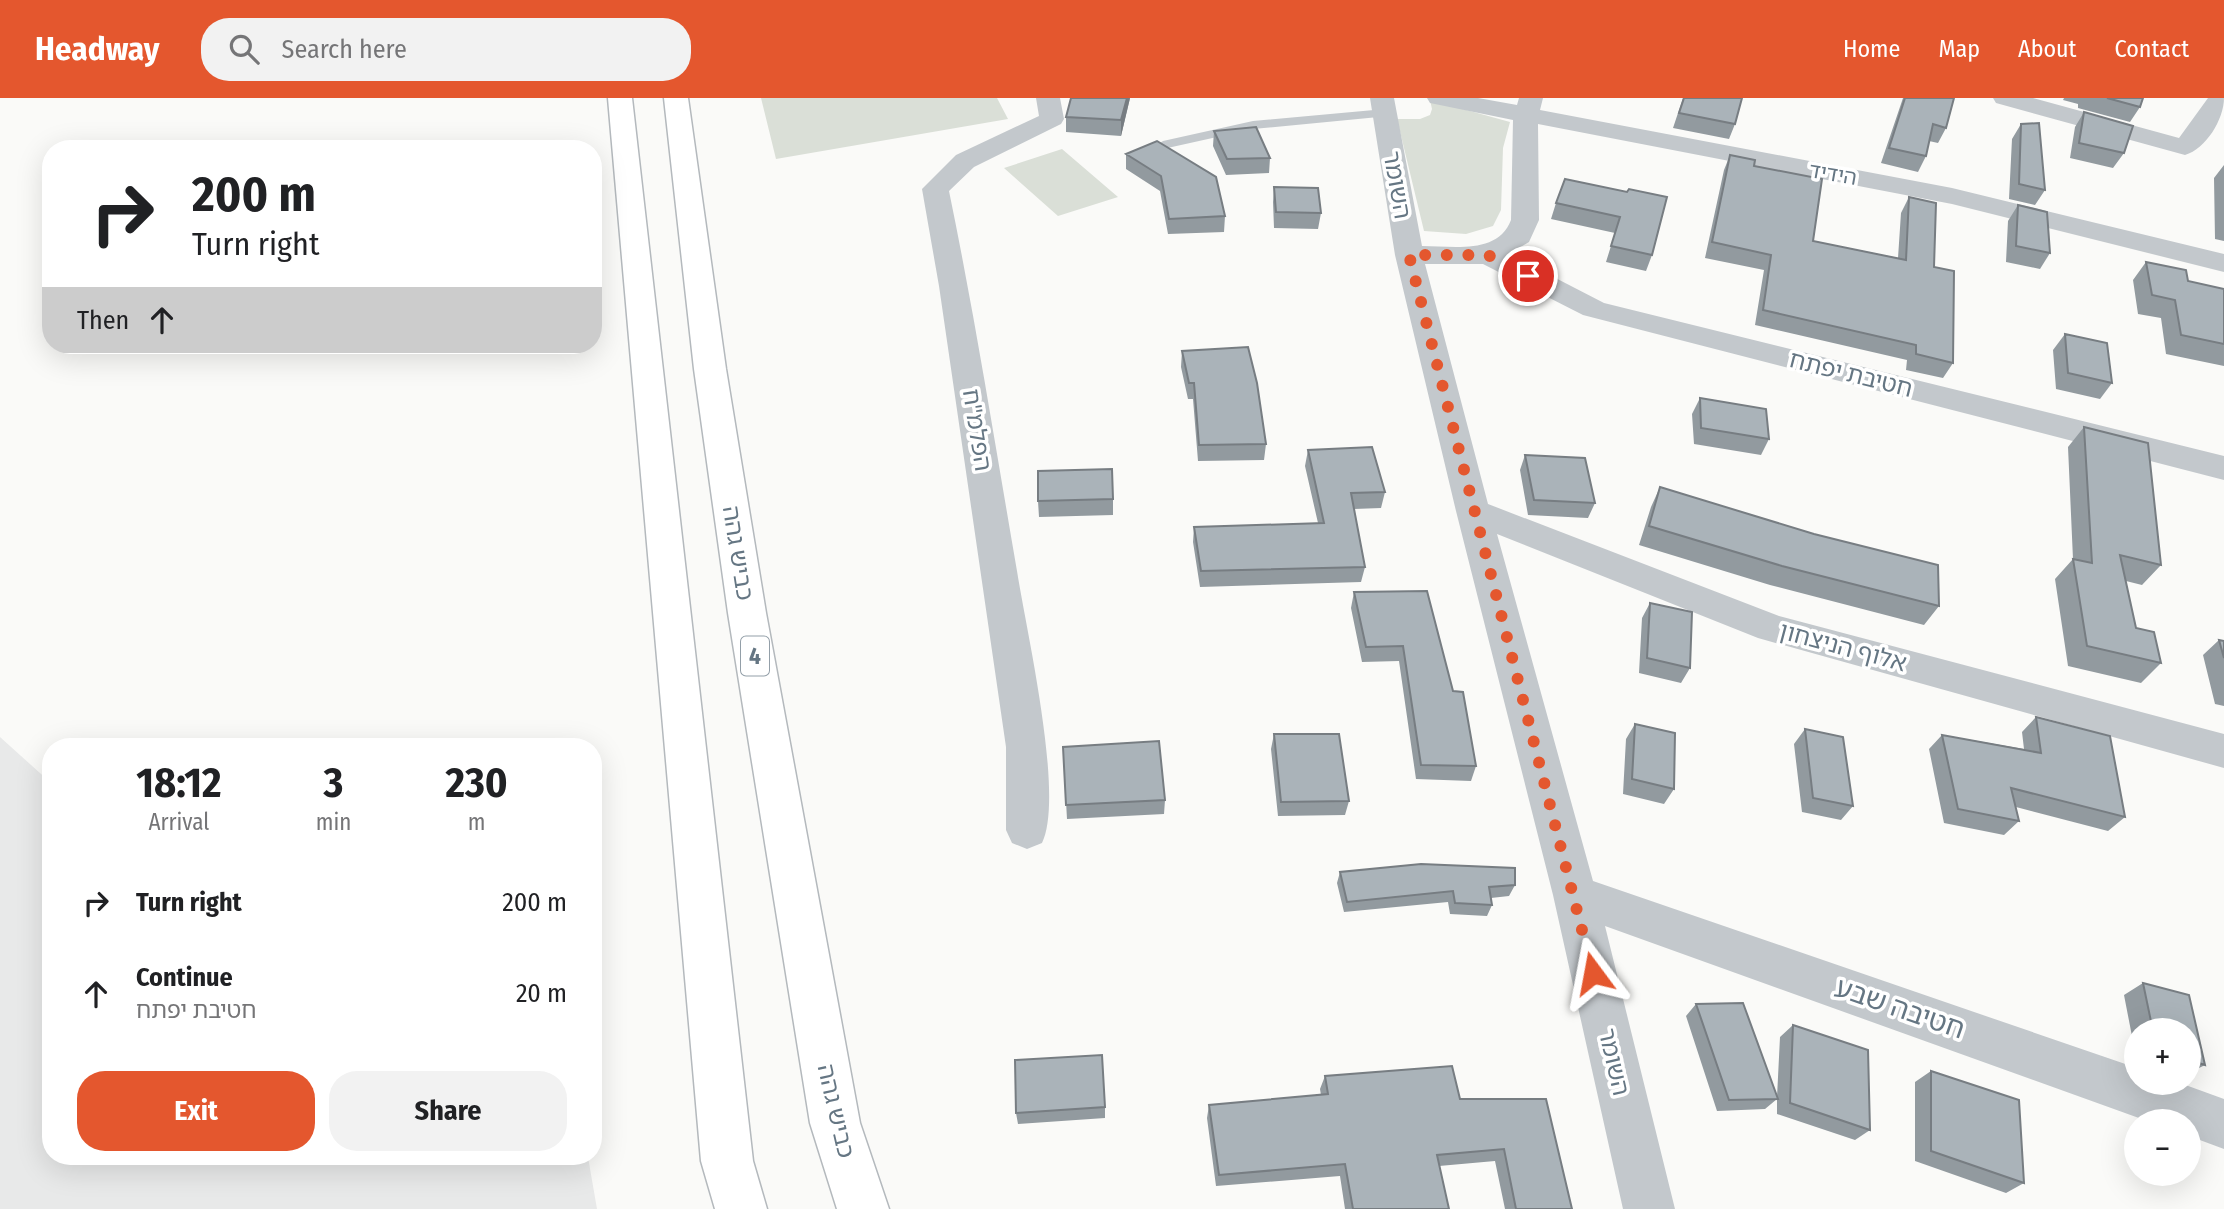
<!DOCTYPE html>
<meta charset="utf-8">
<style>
body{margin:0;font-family:"Fira Sans Condensed","Noto Sans Hebrew",sans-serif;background:#f2f2f2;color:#202124;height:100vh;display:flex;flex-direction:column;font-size:26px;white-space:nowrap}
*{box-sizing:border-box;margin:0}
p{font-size:23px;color:#757577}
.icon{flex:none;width:38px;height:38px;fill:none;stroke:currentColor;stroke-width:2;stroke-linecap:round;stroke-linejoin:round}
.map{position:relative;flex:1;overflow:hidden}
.details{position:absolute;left:42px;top:640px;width:560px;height:427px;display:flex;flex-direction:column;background:#fff;border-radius:28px;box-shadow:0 7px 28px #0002}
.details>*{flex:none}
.top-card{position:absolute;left:42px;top:42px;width:560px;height:214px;border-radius:28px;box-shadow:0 7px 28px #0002;background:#fff;color:#202124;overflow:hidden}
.fabs{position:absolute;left:2124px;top:920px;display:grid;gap:14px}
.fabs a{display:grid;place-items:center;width:77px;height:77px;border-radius:50%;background:#fff;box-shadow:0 7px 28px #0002;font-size:35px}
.pin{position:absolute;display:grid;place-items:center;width:60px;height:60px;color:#fff;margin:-30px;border:4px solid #fff;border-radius:50%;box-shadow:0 2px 7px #0007}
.me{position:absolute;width:77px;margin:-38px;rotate:347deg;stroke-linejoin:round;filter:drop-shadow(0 0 5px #0008)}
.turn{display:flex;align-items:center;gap:24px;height:147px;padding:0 35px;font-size:32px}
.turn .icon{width:91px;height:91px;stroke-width:2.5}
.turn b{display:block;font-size:49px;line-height:60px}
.then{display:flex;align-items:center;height:66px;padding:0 35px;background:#0003;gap:14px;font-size:26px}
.eta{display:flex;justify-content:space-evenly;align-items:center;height:119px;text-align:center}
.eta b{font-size:42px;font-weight:700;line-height:49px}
.button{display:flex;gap:14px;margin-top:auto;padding:14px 35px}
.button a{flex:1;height:80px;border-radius:28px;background:#e4572e;color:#fff;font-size:28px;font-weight:700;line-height:80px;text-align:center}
.button a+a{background:#f2f2f2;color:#202124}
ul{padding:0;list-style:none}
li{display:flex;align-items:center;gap:21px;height:91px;padding:0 35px}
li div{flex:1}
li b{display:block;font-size:26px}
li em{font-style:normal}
header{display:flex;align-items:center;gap:42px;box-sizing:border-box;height:98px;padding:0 35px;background:#e4572e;color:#fff}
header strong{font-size:33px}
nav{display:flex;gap:38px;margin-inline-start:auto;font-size:24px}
.search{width:490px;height:63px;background:#f2f2f2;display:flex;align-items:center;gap:18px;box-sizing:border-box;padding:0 24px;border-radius:28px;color:#757577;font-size:26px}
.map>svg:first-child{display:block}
</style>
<header>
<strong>Headway</strong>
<div class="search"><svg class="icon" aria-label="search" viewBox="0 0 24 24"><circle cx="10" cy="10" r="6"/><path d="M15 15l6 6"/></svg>Search here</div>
<nav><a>Home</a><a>Map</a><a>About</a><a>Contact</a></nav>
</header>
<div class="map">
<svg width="2224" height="1111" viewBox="0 0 2224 1111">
<rect width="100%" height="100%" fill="#fafaf8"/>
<path fill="#e8e9e9" d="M0,639l51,46v374h537l9,52h-597z"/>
<path fill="#dadfd7" d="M761,0h236l11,21 -232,40z
M1430,2l80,22 -7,26 -2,62 -8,16 -27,8 -42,-3 -27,-112h23l10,-4 2,-6z
M1062,51l56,48 -60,19 -54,-48z"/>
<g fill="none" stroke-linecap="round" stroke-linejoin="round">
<defs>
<path id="trunk" d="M608,0h24l121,1063 14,48h-52l-14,-48z
M664,0h24l38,271 40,244 94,510 29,86h-52l-27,-86 -82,-510 -34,-244z"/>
</defs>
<use href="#trunk" stroke="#b4b9bd" stroke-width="3"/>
<path fill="#c3c8cc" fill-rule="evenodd" d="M1385,11l4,1v6l-136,13 -90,20 -6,-4 6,-4 90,-20z"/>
<path fill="#c3c8cc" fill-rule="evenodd" d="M1036,0h24l4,21 -3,5 -87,43 -25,24c26,126 46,253 68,380 9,58 48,225 25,272l-15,6 -15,-6 -6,-13v-83l-67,-461 -17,-97 34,-34 83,-39z
M1370,0h24l28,148c30,0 76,9 89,-26l2,-100 -83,-17 -3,-5h51l39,7 2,-7h24l-3,12 412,78 272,66v18l-272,-68 -414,-80 1,96 -10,22 -20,12 95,49 620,153v24l-641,-165 -100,-51h-58l63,240 291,112 445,118v34l-466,-130 -261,-104 96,347 544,187v15h43l44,16v50l-35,-13v-14h-39l-545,-196 70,283h-52l-70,-314 -97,-384 -61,-256z
M1993,0h40l146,40 29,-40h16c0,21 -18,51 -39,57l-189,-52z"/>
<use href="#trunk" fill="#fff" fill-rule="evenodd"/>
</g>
<path fill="#929a9f" d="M1130,0l-9,38 -55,-4v-15z
M1683,0h59l-7,26 -6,15 -56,-11z
M1903,0h51l-8,30 -8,15 -9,-2 -3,15 -8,16 -37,-9z
M2064,0h79l-3,9 -10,15 -52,-14v-4l-15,-4z
M2084,14l40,41 -11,15 -43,-10 5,-31z
M2021,26l24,66 -10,15 -26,-6 3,-60z
M1214,33l56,27 -1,15 -43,2 -13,-29z
M1126,56l99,62 -1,16 -56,2 -8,-43 -34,-22z
M1730,57l24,11 59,75 85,17 3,-45 8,-16 25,70 19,96 -10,15 -37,-8 1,-10 -152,-35 9,-55 -59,-12 19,-88z
M2224,67v76l-9,-2 -1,-61z
M1274,89l47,26 -3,16 -44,-1 -1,-26z
M1627,94l25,63 -6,16 -40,-9 9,-29 -64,-14 5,-16z
M2018,107l32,48 -10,16 -34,-7 2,-41z
M2146,164l42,19 36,8v77l-58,-12 -5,-36 -23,-4 -5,-34z
M2065,236l47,49 -12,16 -44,-10 -3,-39z
M1182,253l84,93 -2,16 -66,1 -5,-62h-5l-7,-32z
M1700,300l69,41 -8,16 -67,-11 -2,-30z
M2084,329l77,138 -19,20 -16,-4 10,47 25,35 -20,20 -73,-17 -13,-87 18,-20 -5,-112z
M1308,352l77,42 -4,16 -27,1 11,58 -4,15 -161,5 -7,-45 1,-15 124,-4 -13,-57z
M1525,357l70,48 -7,15 -60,-3 -8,-45z
M1660,389l154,47 125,72 -15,19 -154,-40 -131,-40 12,-38z
M1113,401v16l-74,2 -1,-16z
M1354,494l99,99 23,75 -5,15 -55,-2 -17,-118 -37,1 -11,-54z
M1650,505l40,65 -9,15 -42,-10 3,-55z
M2219,542l5,18v48l-9,-2 -12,-49z
M2036,619l89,100 -17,14 -92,-24 3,14 -15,14 -60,-12 -15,-74 13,-14 82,14 -2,-17z
M1635,626l39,65 -10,15 -41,-10 3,-55z
M1805,631l48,77 -12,14 -39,-8 -8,-68z
M1274,636l75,67 -4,14 -67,1 -7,-67z
M1063,649l102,53 -1,14 -97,5z
M1340,774l175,13 -6,11 -18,2 1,7 -5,11 -37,-2 -2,-12 -104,10 -7,-29z
M2143,885l46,12 16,70 -16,8v-42h-52v31l-13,-67z
M1696,906l81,93 3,-60 13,-12 77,105 -15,10 -78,-26v-15l-12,10 -48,2 -31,-95z
M1931,973l93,112 -18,10 -91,-32v-79z
M1325,978l135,23 112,110h-67l-10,-48 -56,5 10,43h-104l-5,-33 -124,10 -9,-68 2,-13 112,-10 -1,-6z
M1105,1009v11l-87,6 -2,-11z"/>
<path fill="#777d82" d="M1127,0h3l-9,38v-16z"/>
<path fill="#aab3b9" stroke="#777d82" stroke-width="2" d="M1071,0h56l-6,22 -55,-3z
M1684,0h58l-7,26 -56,-11z
M1905,0h49l-8,30 -13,-4 -7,32 -37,-8z
M2107,0h36l-3,9z
M2084,14l49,14 -9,27 -45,-10z
M2039,25l6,67 -26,-6 2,-60z
M1256,29l14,31 -43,1 -13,-28z
M1157,43l59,36 9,39 -56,3 -8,-43 -35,-22z
M1730,57l25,5 -1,6 68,13 -9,62 93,19 3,-63 27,6 -2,64 20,4 -1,92 -37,-9v-9l-153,-35 8,-55 -59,-13z
M1565,81l62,13 2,-3 38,8 -15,58 -41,-9 9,-29 -64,-14z
M1274,89l44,1 3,25 -45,-1z
M2018,107l29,7 3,41 -34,-7z
M2146,164l40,8 2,11 36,8v55l-43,-9 -6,-35 -23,-5z
M2065,236l42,9 5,40 -44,-10z
M1248,249l9,36 9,61 -67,1 -5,-62h-5l-7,-32z
M1700,300l66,11 3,30 -68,-11z
M2084,329l64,16 13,122 -41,-10 16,73 18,4 7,31 -74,-17 -14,-87 19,4z
M1372,349l13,45 -34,1 14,74 -164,4 -7,-44 130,-4 -16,-73z
M1525,357l60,3 10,45 -61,-3z
M1112,371l1,30 -75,2v-30z
M1660,389l154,47 124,31 1,41 -157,-40 -133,-40z
M1427,493l26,100 10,1 13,74 -55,-1 -18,-119 -37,1 -12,-55z
M1650,505l42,9 -2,56 -43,-10z
M2219,542l5,1v17z
M2036,619l74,19 15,81 -114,-29 8,33 -61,-12 -16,-74 99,18z
M1635,626l40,9 -1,56 -42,-10z
M1805,631l38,8 10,69 -40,-8z
M1274,636h65l10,67 -68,1z
M1159,643l6,59 -99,5 -3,-58z
M1421,766l94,4v17l-26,2 3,18 -37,-2 -2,-12 -106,11 -7,-30z
M2143,885l46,12 16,70 -16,-5v-29h-36z
M1743,905l35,96 -49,1 -33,-96z
M1793,927l75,25 2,80 -80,-27z
M1102,957l3,52 -89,6 -1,-53z
M1452,968l8,33h86l26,110h-56l-12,-60 -67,6 12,54h-96l-8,-45 -126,11 -10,-70 119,-11 -3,-18z
M1931,973l88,29 5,83 -93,-32z"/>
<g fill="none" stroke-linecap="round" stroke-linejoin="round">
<path stroke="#e4572e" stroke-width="12" stroke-dasharray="0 21.6" d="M1528,178l-40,-21h-79l184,718"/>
</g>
<g text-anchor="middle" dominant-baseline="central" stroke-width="7" stroke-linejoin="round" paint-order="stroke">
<g font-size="21" fill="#657683" stroke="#fff">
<text transform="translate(1833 76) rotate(10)">הידיד</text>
</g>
<rect fill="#fff" stroke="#939fa8" stroke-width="2" x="741" y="538.5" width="28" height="39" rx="5"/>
<g font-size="23" font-weight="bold" fill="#657683">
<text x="755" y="558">4</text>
</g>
<g font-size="24" fill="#657683" stroke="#fff">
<text transform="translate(1397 87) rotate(80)">השומר</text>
<text transform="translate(1851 276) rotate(14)">חטיבת יפתח</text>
<text transform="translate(977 332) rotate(81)">הפלמ"ח</text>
<text transform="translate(738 455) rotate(81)">כביש גהה</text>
<text transform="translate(1843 549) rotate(15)">אלוף הניצחון</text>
<text transform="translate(1614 964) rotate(77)">השומר</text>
<text transform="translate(836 1013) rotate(77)">כביש גהה</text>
</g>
<g font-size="28" fill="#657683" stroke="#fff">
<text transform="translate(1900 910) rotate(19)">חטיבה שבע</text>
</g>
</g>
</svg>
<div class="fabs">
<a>+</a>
<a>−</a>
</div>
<div class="pin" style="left:1528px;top:178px;background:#d93025"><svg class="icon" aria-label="arrive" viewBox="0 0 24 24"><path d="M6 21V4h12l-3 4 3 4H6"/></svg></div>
<svg class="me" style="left:1593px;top:875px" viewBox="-20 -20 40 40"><path d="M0-17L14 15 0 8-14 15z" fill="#e4572e" stroke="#fff" stroke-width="4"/></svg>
<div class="top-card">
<div class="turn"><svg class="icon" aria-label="right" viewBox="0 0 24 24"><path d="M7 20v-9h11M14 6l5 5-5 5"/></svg><div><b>200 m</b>Turn right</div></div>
<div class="then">Then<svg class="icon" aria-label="ahead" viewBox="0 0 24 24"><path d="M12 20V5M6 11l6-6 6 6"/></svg></div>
</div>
<section class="details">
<div class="eta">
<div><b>18:12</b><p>Arrival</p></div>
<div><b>3</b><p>min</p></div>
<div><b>230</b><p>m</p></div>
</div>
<ul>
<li><svg class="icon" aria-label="right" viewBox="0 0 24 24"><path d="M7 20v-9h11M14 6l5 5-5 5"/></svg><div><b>Turn right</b></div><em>200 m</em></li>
<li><svg class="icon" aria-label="ahead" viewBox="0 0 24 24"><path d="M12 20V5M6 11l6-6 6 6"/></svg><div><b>Continue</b><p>חטיבת יפתח</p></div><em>20 m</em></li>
</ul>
<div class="button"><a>Exit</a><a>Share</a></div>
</section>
</div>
